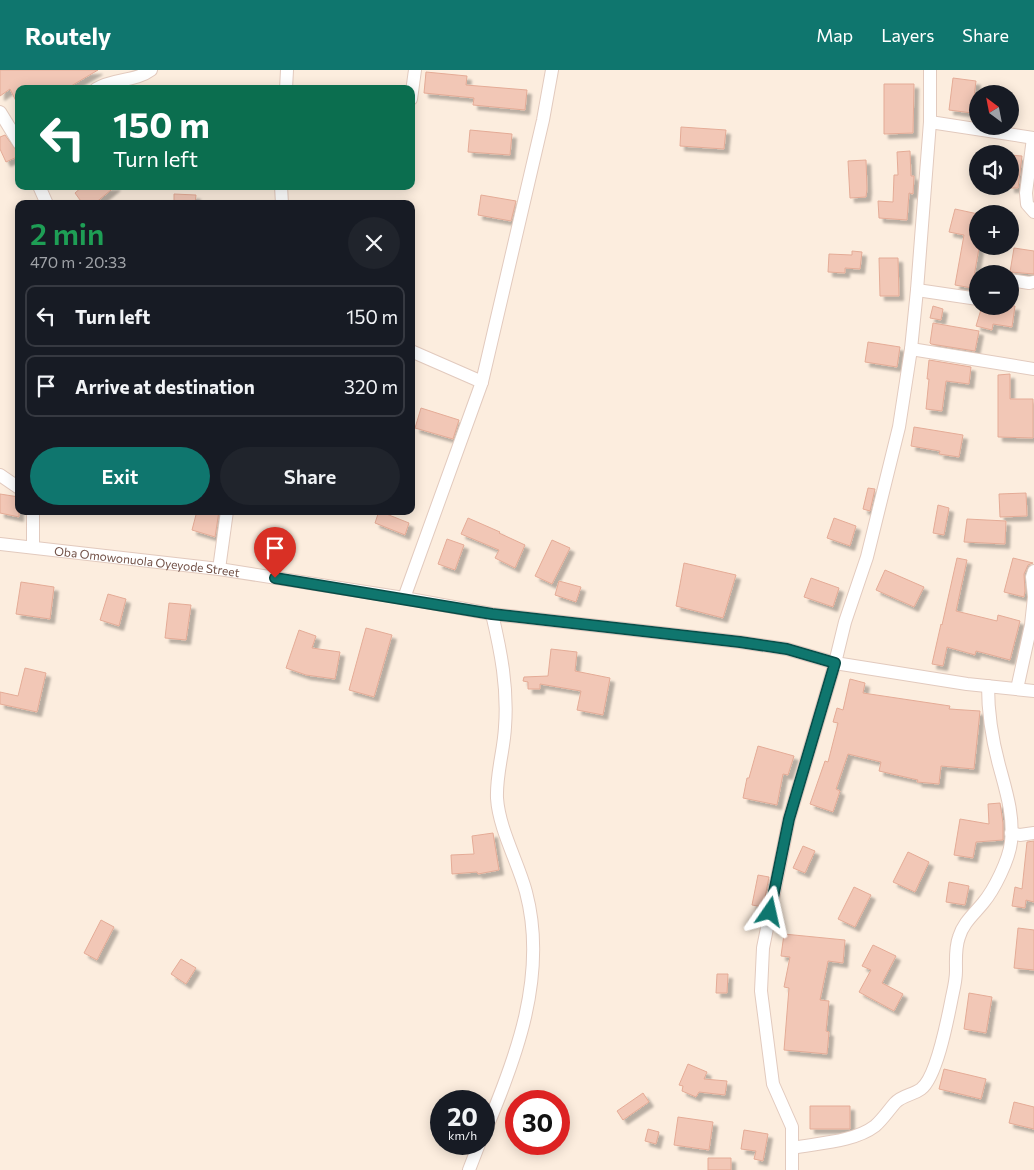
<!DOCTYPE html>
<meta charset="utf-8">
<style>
body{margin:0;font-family:Commissioner,sans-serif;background:#20242c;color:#f1f3f6;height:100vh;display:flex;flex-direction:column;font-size:19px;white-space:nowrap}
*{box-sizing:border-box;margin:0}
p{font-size:16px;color:#9ea1a6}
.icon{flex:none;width:28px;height:28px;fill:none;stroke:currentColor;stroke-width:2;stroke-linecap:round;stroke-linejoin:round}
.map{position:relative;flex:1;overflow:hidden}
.panel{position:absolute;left:15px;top:130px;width:400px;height:315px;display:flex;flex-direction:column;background:#171b24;border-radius:10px;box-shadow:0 2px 12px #0003}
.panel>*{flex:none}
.top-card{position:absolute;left:15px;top:15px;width:400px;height:105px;border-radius:10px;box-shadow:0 2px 12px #0003;background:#0b6e4f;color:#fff;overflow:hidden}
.needle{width:32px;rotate:328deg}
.buttons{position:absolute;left:969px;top:15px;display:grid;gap:10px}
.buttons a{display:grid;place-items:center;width:50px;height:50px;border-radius:50%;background:#171b24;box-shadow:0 2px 12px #0003;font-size:25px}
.speed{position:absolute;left:430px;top:1020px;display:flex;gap:10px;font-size:25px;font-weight:700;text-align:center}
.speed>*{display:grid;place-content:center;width:65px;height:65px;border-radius:50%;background:#171b24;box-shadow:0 2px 12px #0003;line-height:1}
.speed small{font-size:12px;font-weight:400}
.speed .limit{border:8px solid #d22;background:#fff;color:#111}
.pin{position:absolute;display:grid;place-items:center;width:42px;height:42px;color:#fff;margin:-51px -21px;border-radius:50% 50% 50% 0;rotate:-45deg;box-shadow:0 0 5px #0007}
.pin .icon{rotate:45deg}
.me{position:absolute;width:55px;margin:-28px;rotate:11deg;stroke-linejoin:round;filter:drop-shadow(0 0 4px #0008)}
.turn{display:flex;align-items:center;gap:18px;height:105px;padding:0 15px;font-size:22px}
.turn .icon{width:65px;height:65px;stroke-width:2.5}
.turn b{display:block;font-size:35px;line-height:42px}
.round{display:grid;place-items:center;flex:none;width:52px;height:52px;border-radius:26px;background:#20242c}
.headline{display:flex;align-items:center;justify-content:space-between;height:85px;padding:0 15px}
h1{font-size:30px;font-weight:600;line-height:38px;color:#1e9e55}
.action{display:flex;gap:10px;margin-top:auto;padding:10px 15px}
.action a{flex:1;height:58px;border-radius:30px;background:#0f766e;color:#fff;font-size:20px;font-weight:600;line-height:58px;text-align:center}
.action a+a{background:#20242c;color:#f1f3f6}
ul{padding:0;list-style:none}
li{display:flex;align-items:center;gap:15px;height:62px;margin:0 10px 8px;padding:0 5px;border:2px solid #363941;border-radius:10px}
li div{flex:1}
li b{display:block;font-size:19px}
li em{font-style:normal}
header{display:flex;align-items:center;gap:30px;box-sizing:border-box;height:70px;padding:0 25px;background:#0f766e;color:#fff}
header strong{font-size:24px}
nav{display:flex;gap:28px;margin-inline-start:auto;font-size:18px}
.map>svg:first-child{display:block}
</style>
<header>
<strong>Routely</strong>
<nav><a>Map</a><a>Layers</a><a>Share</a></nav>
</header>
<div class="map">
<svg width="1034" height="1100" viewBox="0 0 1034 1100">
<defs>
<filter id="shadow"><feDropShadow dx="4.5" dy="4.5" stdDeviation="1" flood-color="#0004"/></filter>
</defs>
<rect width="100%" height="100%" fill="#fcedde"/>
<path fill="#f2c7b6" stroke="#e4ab96" filter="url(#shadow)" d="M0,0h98l-32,19h-47v18l-9,-18 -10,7z
M426,2l41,4 -1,9 61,5 -2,20 -52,-5 1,-7 -50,-5z
M953,8l23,3 -4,32 -23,-3z
M884,14h30l-1,49 -29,1z
M681,57l45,3 -2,19 -44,-3z
M470,60l42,4 -2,21 -42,-3z
M5,65l14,19v2l-13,6 -6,-13v-12z
M910,81l1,25h3l-1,18 -4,-1 -2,27 -28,-2 -1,-17 15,1 1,-27h4l-1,-23z
M1010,85l12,1 -4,32h-8z
M866,90l1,29 -1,8 -16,1 -2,-37z
M83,116h33l-22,18h-11l-8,-11z
M174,124l22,1 -1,9h-21z
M481,125l35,6 -5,20 -33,-6z
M955,139l23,5v34h1l-7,40 -17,-3 9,-50 -15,-3z
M1014,178l20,3v23l-24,-2z
M852,181l10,1 -2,17 -15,-1v5l-17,-1 1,-18 23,1z
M879,188h19l1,38h-19z
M933,236l10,3 -2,11 -11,-2z
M982,236h33l-3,21 -19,-3 -1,6 -16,-4z
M933,253l46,8 -4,20 -44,-7 -1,-1z
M868,272l32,5 -3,20 -32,-5z
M929,290l42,7 -2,17 -23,-3 -4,30 -16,-2 3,-30h-2z
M1010,304v25h23v39l-35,-1v-62z
M421,338l38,12 -6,19 -38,-11z
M914,357l49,8 -4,22 -20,-3 1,-3 -29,-5z
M868,418l7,1 -5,22 -7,-2z
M1026,423l1,23 -27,1 -1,-23z
M0,424l19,3v20l-19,-4z
M938,435l11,3 -5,27 -11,-2z
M197,441h22l-4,26 -23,-7z
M379,441l30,12 -4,12 -30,-12z
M468,448l32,14 -1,1 26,12 -10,23 -20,-10 4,-8 -38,-16z
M834,448l22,8 -6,20 -23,-8z
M967,449l39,2 -1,23 -41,-2z
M447,469l17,6 -9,25 -17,-6z
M552,470l18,8 -18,36 -17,-8z
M957,488l10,2 -11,51 41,10 1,-6 22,6 -10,39 -34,-9 -1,4 -28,-8 -4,19 -11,-2 9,-40 1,1z
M1013,488l20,5 -5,2 -4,9 1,17 -1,6 -20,-5z
M684,493l52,12 -13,43 -47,-12z
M885,500l39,17 -10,20 -38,-17z
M811,508l28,10 -6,19 -29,-10z
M559,511l22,6 -5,15 -21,-7z
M21,512l33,5 -4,32 -34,-5z
M108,524l18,5 -7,27 -19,-6z
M169,533l22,2 -5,35 -21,-2z
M366,558l26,7 -18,62 -25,-7z
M299,560l17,6 -4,12 28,4 -5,27 -29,-4 -20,-7z
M551,579l26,3 -2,19 35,7 -7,37 -26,-5 4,-19 -41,-7v5h-12v-7l-5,-1 1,-4 24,-1z
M25,598l21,5 -9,39 -37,-8v-12l18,4z
M850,609l15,4 -2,10 87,13 -1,3 31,2 -6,58 -33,-3 -2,18 -22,-2 1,-2 -39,-9 2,-9 -33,-8 -12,35 4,2 -7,21 -23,-8 15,-43 3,1 10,-39 -5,-1 4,-14 6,2z
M758,676l36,10 -6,19 -5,-1 -6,31 -34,-7 4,-20h2z
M1000,733l3,20v17l-27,2 -3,16 -19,-3 6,-36 29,5 -1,-20z
M493,763l6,37 -21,4 -1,-2 -25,2 -1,-19 23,-1 -2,-18z
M1034,771v61l-8,-2 -1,8 -13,-2 3,-19 7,2 5,-47z
M803,776l12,5 -10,22 -12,-5z
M908,782l21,10 -14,30 -22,-10z
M758,805l11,2 -6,30 -11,-2z
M949,812l20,4 -4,19 -19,-3z
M854,817l17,8 -16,32 -17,-8z
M101,850l13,7 -17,33 -13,-7z
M1018,858l16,2v40l-20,-2z
M784,864l61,6 -2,23 -15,-2 -8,39 9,1 -3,30 3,1 -2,22 -43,-4 5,-62 -5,-1 6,-30 -9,-1z
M873,875l23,11 -14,27 21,11 -9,17 -35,-19 12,-22 -9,-4z
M181,889l15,9 -10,16 -15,-10z
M717,904h11l-1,19h-11z
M969,923l23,4 -6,36 -22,-4z
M688,994l19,8 -3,7 23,2 -2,14 -26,-3 -3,5 -14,-6 1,-5 -4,-1z
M944,999l42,10 -5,20 -42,-10z
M643,1023l6,9 -26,18 -6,-9z
M1014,1032l20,5v22l-25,-6z
M810,1036h40v23h-40z
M678,1047l35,5 -4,28 -35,-5z
M648,1059l11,3 -3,12 -11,-3z
M744,1060l24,4 -5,27 -9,-2 2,-8 -15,-2z
M708,1088h23v12h-23z"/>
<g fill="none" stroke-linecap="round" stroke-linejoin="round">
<defs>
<g id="street">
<path d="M96,19c17,-11 39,-7 55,-19"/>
<path d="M286,19l1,-19"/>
<path d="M411,29l4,-29"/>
<path d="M0,42l19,31"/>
<path d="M930,52l104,16"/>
<path d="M1033,68l-7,55 1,11 7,8"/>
<path d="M39,116l8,18"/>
<path d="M281,116l1,18"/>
<path d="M1010,210l19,3 5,-1"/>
<path d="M917,220l61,9"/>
<path d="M911,279l123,20"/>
<path d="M411,281l71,31"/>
<path d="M0,405l19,13"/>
<path d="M33,441v36"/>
<path id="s1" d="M0,474l219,25 185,29 88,16 248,28 47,7 48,14 132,21 67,7"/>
<path d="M219,499l8,-58"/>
<path d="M404,528l78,-216 61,-262 9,-50"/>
<path d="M1017,619l14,-64 3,-28 -2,-20 2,-6"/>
<path d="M1011,763l9,2 14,-2"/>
<path d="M484,1064c32,-75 64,-159 42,-242 -8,-30 -27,-63 -29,-94 -1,-24 7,-48 8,-71 3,-39 -4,-75 -13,-113"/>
<path d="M792,1078c26,-5 62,-6 83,-22 8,-7 13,-15 20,-23 7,-8 18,-8 26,-14 16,-12 27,-72 31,-92 2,-9 4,-17 4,-26 0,-12 -1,-23 3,-34 4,-14 15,-23 24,-34 11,-13 26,-43 28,-61 3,-27 -5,-51 -12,-77 -7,-26 -11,-52 -11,-79"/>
<path d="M469,1100l10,-26"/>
<path d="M792,1100v-43l-19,-43 -12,-93 2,-43 26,-129 46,-156 10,-41 22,-65 32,-130 12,-78 6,-59 13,-168v-52"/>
</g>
</defs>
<use href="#street" stroke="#e2cabe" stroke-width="14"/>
<use href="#street" stroke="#fff" stroke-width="12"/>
</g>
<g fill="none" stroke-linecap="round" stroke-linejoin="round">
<defs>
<path id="route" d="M275,508l217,36 248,28 47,7 48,14 -46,156 -19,93"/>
</defs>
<use href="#route" stroke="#0a4d48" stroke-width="12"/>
<use href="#route" stroke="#0f766e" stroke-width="9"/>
</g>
<g text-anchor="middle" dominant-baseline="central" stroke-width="4" stroke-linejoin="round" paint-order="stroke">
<g font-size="12" fill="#725147" stroke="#fff2e4">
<text stroke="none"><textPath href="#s1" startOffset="148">Oba Omowonuola Oyeyode Street</textPath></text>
</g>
</g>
</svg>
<div class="buttons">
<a><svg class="needle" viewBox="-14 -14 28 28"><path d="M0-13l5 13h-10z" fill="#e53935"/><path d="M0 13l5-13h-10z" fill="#9ea1a6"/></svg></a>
<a><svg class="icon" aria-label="sound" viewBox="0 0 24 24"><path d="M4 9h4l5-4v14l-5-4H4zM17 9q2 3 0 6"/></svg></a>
<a>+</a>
<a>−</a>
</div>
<div class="speed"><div>20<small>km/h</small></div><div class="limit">30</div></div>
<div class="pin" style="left:275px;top:508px;background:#d93025"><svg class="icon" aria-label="arrive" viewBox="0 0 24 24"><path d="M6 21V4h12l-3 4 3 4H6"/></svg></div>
<svg class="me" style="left:770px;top:842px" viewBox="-20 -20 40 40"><path d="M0-17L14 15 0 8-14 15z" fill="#0f766e" stroke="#fff" stroke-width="4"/></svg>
<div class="top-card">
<div class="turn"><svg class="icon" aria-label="left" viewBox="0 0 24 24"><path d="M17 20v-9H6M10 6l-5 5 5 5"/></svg><div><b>150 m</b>Turn left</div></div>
</div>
<section class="panel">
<div class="headline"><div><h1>2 min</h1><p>470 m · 20:33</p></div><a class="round"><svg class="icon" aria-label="close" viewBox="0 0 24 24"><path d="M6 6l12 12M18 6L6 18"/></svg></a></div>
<ul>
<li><svg class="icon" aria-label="left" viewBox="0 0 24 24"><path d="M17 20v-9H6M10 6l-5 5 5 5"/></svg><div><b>Turn left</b></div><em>150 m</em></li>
<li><svg class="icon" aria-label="arrive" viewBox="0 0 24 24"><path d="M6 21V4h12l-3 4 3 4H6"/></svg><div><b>Arrive at destination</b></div><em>320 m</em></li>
</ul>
<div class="action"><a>Exit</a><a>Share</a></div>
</section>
</div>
